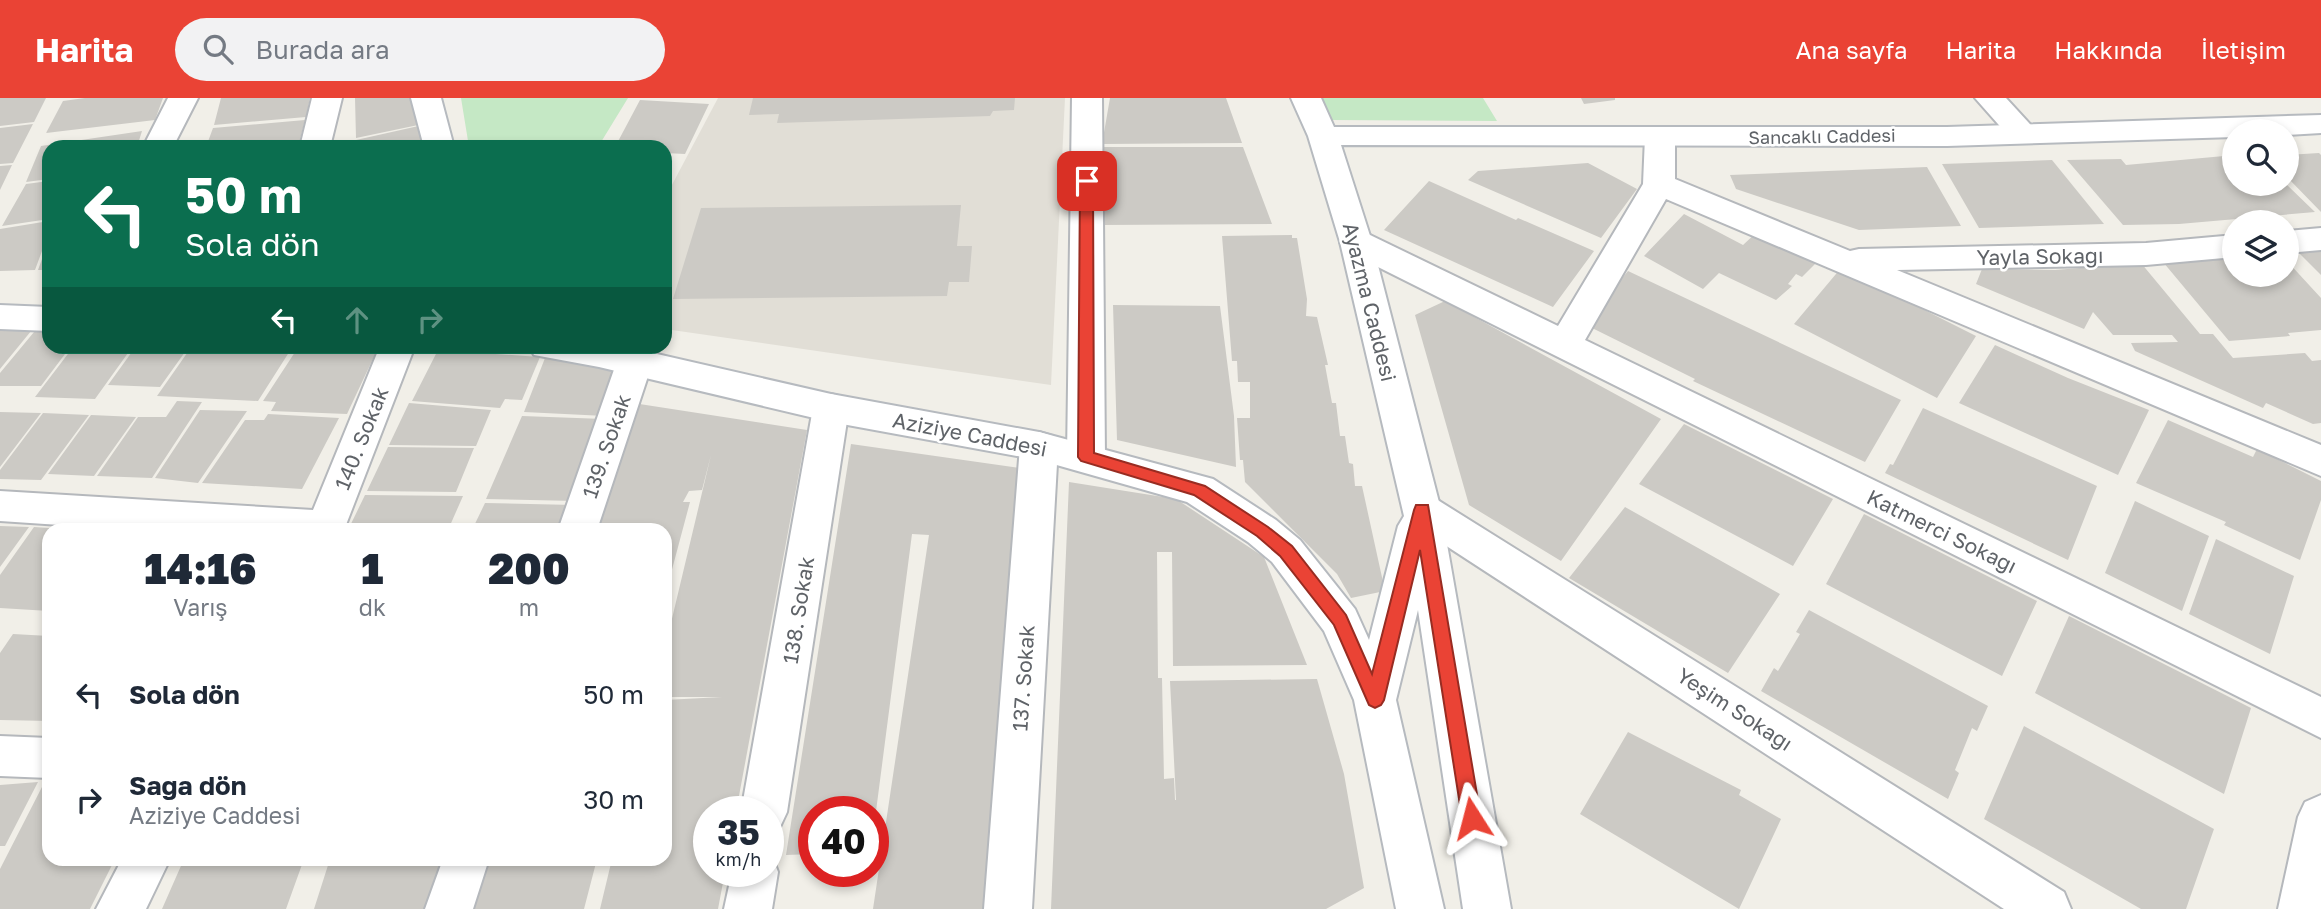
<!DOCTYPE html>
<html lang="tr">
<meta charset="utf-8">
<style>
body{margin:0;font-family:"Golos Text",sans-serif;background:#f2f2f3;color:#1f2937;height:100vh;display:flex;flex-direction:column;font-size:26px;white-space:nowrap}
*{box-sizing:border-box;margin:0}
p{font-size:23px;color:#747a83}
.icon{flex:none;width:38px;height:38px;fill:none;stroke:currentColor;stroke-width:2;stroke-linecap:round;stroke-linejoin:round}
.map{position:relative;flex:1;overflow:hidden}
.drawer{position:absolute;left:42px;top:425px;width:630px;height:343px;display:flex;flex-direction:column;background:#fff;border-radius:21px;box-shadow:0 4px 10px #0003}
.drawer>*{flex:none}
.banner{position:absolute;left:42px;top:42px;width:630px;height:214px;border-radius:21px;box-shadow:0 4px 10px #0003;background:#0b6e4f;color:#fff;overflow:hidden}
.fabs{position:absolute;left:2222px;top:21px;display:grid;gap:14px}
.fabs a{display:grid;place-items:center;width:77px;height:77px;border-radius:50%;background:#fff;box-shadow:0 4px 10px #0003;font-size:35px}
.speed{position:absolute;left:693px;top:698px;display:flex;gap:14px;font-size:35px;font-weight:700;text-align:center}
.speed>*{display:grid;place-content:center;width:91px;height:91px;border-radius:50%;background:#fff;box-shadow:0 4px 10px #0003;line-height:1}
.speed small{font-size:18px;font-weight:400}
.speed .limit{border:10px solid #d22;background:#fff;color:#111}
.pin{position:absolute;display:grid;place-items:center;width:60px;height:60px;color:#fff;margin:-30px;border-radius:14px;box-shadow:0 4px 10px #0006}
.me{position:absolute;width:77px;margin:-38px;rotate:351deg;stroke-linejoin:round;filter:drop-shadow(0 0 5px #0008)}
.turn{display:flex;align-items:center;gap:24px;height:147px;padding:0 28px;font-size:32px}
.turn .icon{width:91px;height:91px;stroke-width:2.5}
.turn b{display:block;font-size:49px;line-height:60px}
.lanes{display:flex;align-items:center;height:66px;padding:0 28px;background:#0003;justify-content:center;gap:35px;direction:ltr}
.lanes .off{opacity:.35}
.eta{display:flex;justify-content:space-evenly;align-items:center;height:119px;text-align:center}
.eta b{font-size:42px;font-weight:800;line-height:49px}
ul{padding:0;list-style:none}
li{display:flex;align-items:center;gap:21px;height:105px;padding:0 28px}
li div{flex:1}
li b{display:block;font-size:26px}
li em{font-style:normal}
header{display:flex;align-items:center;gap:42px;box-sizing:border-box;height:98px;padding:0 35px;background:#ea4335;color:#fff}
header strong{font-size:33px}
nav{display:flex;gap:38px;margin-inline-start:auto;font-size:24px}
.search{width:490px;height:63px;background:#f2f2f3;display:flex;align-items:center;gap:18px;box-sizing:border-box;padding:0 24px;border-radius:38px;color:#747a83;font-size:26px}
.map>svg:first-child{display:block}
</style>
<header>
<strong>Harita</strong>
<div class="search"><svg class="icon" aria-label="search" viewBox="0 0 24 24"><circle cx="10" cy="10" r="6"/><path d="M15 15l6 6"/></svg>Burada ara</div>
<nav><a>Ana sayfa</a><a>Harita</a><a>Hakkında</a><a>İletişim</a></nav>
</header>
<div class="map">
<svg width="2321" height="811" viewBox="0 0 2321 811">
<rect width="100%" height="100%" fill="#f1efe8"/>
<path fill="#e1ded6" d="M718,0h347l-14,287 -386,-56v-131z"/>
<path fill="#c5e8c5" d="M461,0h167l-30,49h-129z
M1321,0h162l14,23 -165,-1z"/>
<path fill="#cccac5" d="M0,0h46l-12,24 -34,4z
M85,0h78l-8,22 -109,13 17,-32z
M221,0h89l-4,19 -92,8z
M355,0h57l11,26 -67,14z
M753,0h262l-1,12 -21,1 -3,5 -213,7 2,-9 -30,1z
M1110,0h116l16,45 -140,1z
M1581,0h34v2l-31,4z
M640,2l69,4 -24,50 -20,-1v-6h-50z
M305,22l-7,27h-92l7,-19z
M33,26l-20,39 -13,1v-36z
M423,27l6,21 -73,1v-7z
M142,33l-5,16h-88v32l-23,3 15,-36z
M1103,49h140l29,77 -172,1z
M2319,55l2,2v57l-34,-35v-22z
M2235,57v29h51l29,28 -136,12 -56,1 -56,-65 54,-1 5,6z
M2052,62l52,64 -125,4 -37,-64z
M1588,65l49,26 -36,49 -133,-58 10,-9z
M12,67l-12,25v-24z
M1927,69l34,59 -102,4 -123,-41 -6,-14z
M49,83v38l-47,7 24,-42z
M1429,83l87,39 2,-2 76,33 -41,56 -169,-77z
M961,107l-4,41h15l-3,36h-20l-2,14 -274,3 28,-91z
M1684,116l59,31 15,-14 62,28 -18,18 -6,-3 -8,10 4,2 -16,14 -57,-27 -16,16 -59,-33z
M49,123v11l-14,38 -35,1v-42z
M1292,137v3h5l10,61 -1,17 11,1 11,48h-3l7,38h4l4,33h5l4,27 4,1 2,22h7l23,105 -34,7 -14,-24 -92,-92 -2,-22h-3l-3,-42h13v-36h-12l-1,-21h-5l-10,-125z
M49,142v30h-11z
M2321,152v25l-23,-23z
M2235,159v18h52v-14l34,37v32l-33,3 2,3 -61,5 -66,-79z
M2141,165l59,71h13l20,24 72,-5 7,8 9,-1v63l-8,1 -47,-21 -3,5 -128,-57 -4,-8 47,-1 -6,-7h-59l-20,-23 -9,17 -108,-45 6,-15 73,1z
M1841,170l135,68 -39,62 -143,-74z
M1628,173l273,129 -36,62 -172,-81 2,-2 -111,-55z
M1445,203l216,118 -100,142 -92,-56 -54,-190z
M1113,207l107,1 14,110 2,51 -119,-27z
M0,226l36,1 -36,44z
M39,228l10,1v19h22l-30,40h-41v-13z
M1995,247l73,33 81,32 -31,65 -159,-72z
M74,248h59l-38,53 -60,-2z
M192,248h101l-35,55 -101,-5z
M299,248h80l-32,68 -76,-3 5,-9 -13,-1z
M134,251l51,3 -25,35 -52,-2z
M438,252l102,7 -18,43 -17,-1 -5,9 -88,-7z
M545,260l78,14 -18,44 -81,-4z
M177,303l25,1 -50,76 -55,-2 41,-59h28z
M409,305l82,7 -15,36 -87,-1z
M633,305l174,27 -71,382h-27v60h16l-7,37h-118l12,-50h53v-159l57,-3h-57v-49l46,-193 -9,35 -13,1 -6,11h7l-24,90 -1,-62h-77z
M1923,310l174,78 -29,74 -183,-87 5,-9 3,1z
M200,312l47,1 -49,72 -43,-5z
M0,314l41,1 -41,54z
M43,315l46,2 -48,65 -41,-1v-9z
M268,316l71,4 -37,71 -100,-6 43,-63h19z
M91,317l45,2 -42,59 -46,-2z
M522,318l82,3 -28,82 -90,-2z
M2168,322l85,37 4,-8 64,32v19l-21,60 -76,-35 2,-3 -90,-39z
M1684,326l149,75 -40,67 -154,-82z
M851,346l175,25 -34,440h-119l56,-374 -17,-1 -37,285 -2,-7h-59v42l-28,1z
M388,349l86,1 -18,44 -89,-1z
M1069,384l107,17 88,58 43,108 -134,1 -1,-114h-15l1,126h4l2,101 10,-1 1,22h1l-6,-119 147,-2 27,95 20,114 -38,21h-275z
M365,397l98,1 -15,34h-100z
M2135,403l74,35 -27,75 -77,-38z
M485,405l89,2 -9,25h-93z
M1625,409l155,87 -52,79 -159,-95z
M1864,416l173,87 -35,75 -176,-92z
M0,428l29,1 -29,40z
M34,429l15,1v83l-49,-3v-33z
M2216,441l78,37 -24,78 -81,-40z
M1809,512l179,96 -11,25 -5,-3 -17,42 4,3 -11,26 -187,-108 13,-23 4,3 22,-37 -4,-2z
M2069,518l182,92 -27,86 -189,-101z
M13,536l36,2v85l-49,-1v-67z
M2024,628l190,103 -28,80h-45l-157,-90z
M1628,634l113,58 -2,5 42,24 -42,90 -159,-95z
M38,684l-33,64h-5v-61z
M43,687h6v74h66l-25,50h-90v-40z
M184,761h120l-18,50h-124z
M330,761h111l-15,50h-112z
M484,761h113l-13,50h-116z"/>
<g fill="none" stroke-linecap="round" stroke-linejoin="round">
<defs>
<path id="street" d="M168,0h30l-25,49h-30z
M312,0h30l-12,49h-30z
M1072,0h30l3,359 -6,10 -13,5 -13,-5 -6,-10z
M1975,0h31l33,36 -4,7 -11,2 -11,-2z
M1660,30l11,2 4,7v42l175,72 9,-2 287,-6 89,-8v22l-89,8 -249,5 424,175v31l-655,-277 -81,141 736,357v41l-977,-488 -4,-8 4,-8 12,-3 12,3 190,92 85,-142 2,-47 4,-7z
M2321,130v22l-34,3v-22z
M380,248h35l-71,184h-209l-135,-9v-30l313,19z
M635,250l12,4 6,9 -56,169h-39l59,-169 6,-9z
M831,296l13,4 5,10 -62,404 -7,15 -12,5v-20h-27l72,-404 5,-10z
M1039,334l13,4 6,10 -26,463h-48l36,-463 6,-10z
M1422,397l14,4 628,393 7,17h-67l-596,-388 -5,-11 5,-11z
M0,638l49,2v40l-49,-2z
M2321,697v114h-43l20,-92 7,-15z
M768,757l4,1 6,16 -6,37h-48l8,-37h36z
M122,761h48l-24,50h-50z
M443,761h46l-16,50h-48z"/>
<path id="secondary" d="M411,0h30l13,49h-30z
M1291,0h30l13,29h613l374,-12v18l-34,2v-4h-52v6l-288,9 -606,-1 31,97 69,268 70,399h-48l-45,-299 -22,90 48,209h-48l-42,-209 -30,-69 -52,-69 -24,-20 -61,-40 -148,-42 -208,-38 -232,-55 -65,-12 -5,-9h93l209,48 208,38 174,47 63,41 24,20 55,69 14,31 29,-114 6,-10 -64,-274 -32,-106z
M0,207l49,2v24l-49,-2z"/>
</defs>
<use href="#street" stroke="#b5b8bc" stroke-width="4"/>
<use href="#secondary" stroke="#b6babf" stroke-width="4"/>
<use href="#street" fill="#fff" fill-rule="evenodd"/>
<use href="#secondary" fill="#fff" fill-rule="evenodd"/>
</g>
<path fill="#ea4335" stroke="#982c22" stroke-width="2" d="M1087,79l6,4 1,272 111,33 63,41 24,19 54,69 26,59 42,-164 2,-5h12l53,313 -3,6 -6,3 -7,-3 -3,-6 -42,-268 -36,150 -3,5 -6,3 -6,-3 -35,-80 -54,-69 -23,-20 -63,-41 -113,-34 -3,-4 2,-276z"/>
<g text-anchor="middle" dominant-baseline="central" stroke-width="5" stroke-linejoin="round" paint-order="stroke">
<g font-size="18" fill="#5f6368" stroke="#fff">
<text transform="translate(1822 38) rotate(-1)">Sancaklı Caddesi</text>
</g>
<g font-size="21" fill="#5f6368" stroke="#fff">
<text transform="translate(2040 158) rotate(-1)">Yayla Sokağı</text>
<text transform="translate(1370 204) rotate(76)">Ayazma Caddesi</text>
<text transform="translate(970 336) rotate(11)">Aziziye Caddesi</text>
<text transform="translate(361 340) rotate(-68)">140. Sokak</text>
<text transform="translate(606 348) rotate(-71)">139. Sokak</text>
<text transform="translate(1942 433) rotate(26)">Katmerci Sokağı</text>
<text transform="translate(798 512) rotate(-81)">138. Sokak</text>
<text transform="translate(1023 580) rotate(-86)">137. Sokak</text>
<text transform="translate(1735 611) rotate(33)">Yeşim Sokağı</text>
</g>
</g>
</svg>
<div class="fabs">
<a><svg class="icon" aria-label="search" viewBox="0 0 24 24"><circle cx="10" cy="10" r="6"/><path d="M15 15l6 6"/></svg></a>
<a><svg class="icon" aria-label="layers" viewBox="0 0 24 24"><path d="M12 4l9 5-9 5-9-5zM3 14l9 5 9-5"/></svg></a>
</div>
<div class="speed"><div>35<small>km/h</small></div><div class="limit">40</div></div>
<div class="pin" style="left:1087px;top:83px;background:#d93025"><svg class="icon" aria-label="arrive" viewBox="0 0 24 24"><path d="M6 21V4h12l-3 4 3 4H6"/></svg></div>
<svg class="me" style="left:1472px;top:720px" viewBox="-20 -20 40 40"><path d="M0-17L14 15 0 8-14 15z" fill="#ea4335" stroke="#fff" stroke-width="4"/></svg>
<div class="banner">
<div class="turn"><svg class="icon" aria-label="left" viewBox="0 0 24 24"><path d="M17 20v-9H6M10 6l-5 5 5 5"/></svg><div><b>50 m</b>Sola dön</div></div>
<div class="lanes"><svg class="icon" aria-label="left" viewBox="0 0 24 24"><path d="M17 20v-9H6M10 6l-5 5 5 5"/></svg><svg class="icon off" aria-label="ahead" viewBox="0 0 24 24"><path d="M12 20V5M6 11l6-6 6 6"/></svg><svg class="icon off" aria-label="right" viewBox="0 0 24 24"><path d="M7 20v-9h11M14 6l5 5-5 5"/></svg></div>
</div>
<section class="drawer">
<div class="eta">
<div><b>14:16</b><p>Varış</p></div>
<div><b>1</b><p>dk</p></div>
<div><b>200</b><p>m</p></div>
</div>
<ul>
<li><svg class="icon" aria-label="left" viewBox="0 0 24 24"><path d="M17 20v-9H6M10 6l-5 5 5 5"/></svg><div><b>Sola dön</b></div><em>50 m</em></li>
<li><svg class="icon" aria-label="right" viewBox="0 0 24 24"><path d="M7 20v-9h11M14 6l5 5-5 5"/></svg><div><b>Sağa dön</b><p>Aziziye Caddesi</p></div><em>30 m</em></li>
</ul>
</section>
</div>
